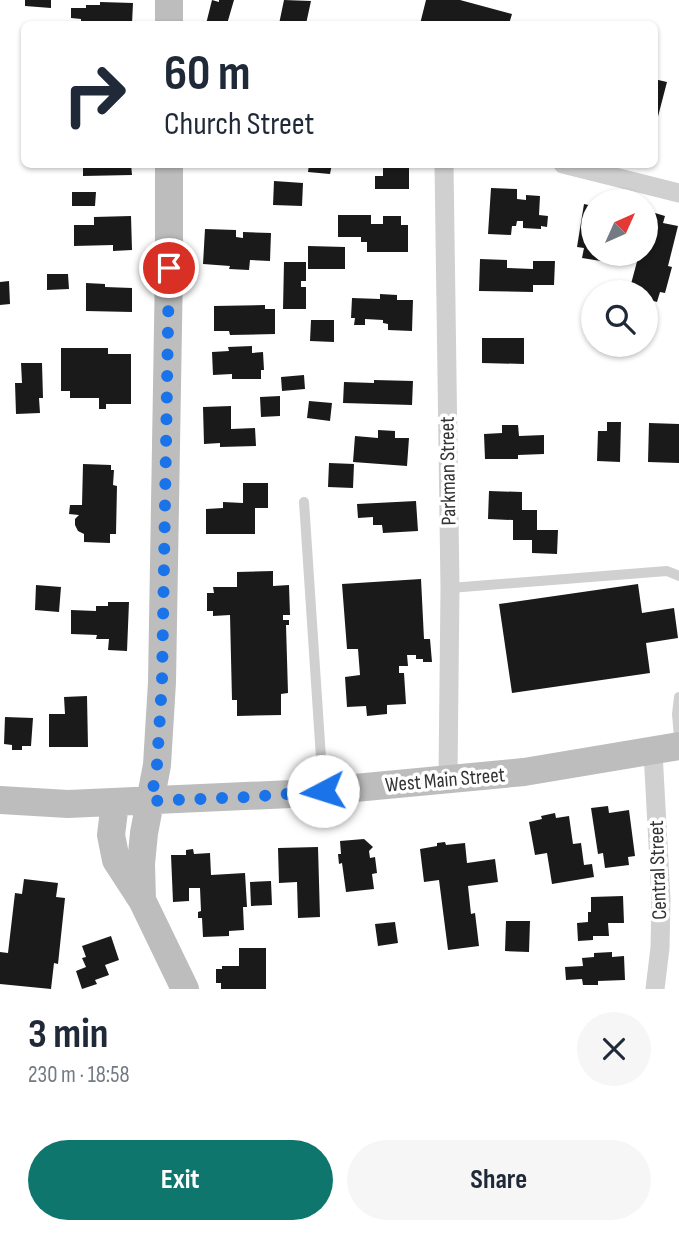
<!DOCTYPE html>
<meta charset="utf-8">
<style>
body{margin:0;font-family:"Sofia Sans Condensed",sans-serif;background:#f6f6f7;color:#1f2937;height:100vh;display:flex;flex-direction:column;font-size:26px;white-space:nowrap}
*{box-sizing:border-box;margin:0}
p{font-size:23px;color:#747a83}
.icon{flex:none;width:38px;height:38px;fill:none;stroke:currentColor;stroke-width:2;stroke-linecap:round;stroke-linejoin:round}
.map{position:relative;height:989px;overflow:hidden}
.sheet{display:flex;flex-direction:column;background:#fff;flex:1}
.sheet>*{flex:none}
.guide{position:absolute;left:21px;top:21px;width:637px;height:147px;border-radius:10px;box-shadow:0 2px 5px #0004;background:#fff;color:#1f2937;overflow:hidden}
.needle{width:46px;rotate:45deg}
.buttons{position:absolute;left:581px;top:189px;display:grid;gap:14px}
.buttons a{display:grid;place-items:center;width:77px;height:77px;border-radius:50%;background:#fff;box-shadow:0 2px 5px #0004;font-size:35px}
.pin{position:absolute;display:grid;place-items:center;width:60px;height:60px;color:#fff;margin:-30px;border:4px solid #fff;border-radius:50%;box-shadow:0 2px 7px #0007}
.me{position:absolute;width:77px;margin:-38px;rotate:265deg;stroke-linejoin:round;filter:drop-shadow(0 0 5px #0008)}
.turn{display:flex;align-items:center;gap:24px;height:147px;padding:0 28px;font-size:32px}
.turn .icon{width:91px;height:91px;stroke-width:2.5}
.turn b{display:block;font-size:49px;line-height:60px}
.round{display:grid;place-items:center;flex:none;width:74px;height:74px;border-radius:37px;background:#f6f6f7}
.overview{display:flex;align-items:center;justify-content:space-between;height:119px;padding:0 28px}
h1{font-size:42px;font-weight:700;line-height:52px}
.button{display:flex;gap:14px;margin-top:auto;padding:14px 28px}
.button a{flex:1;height:80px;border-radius:42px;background:#0f766e;color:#fff;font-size:28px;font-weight:700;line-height:80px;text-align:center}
.button a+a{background:#f6f6f7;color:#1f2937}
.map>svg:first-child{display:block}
</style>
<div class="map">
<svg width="679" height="989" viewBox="0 0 679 989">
<rect width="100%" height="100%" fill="#fff"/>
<path fill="#1a1a1a" d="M25,0h26v8l-26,-2z
M212,0l7,2v-2h15l-7,24h-21z
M284,0l27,1 -5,23h-27z
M426,0h34l52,14 -3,10h-89z
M100,2l33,1 -1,21h-51v-5l-10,-1v-10h15v-3h14z
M654,79l13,3 -12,46h-1z
M83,164h48l1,11 -49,1z
M309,164h23l-2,10 -22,-2z
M383,164h26v25h-34v-13h8z
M274,181l29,2 -1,23 -29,-1z
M491,188l26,1v10l9,1v-5l14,1 -1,19 9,1 -1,11 -6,-1v3l-18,-1v-7h-6l-1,5h-4l-1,9 -23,-1z
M72,192h24l-1,14h-23z
M584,204l9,2v48h9l-1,7 -19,-3 2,-10 -7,-1z
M655,213l10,3 -2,7 15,3 -10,40 4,1 -7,26 -5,-1 -3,10 -11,-3v-7h-11l2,-6 -6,-2 8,-30h7v-35l7,2z
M338,215h33v9h12v-8h18v9h7v27h-41v-10h-6v-5h-23z
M131,216l1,34 -19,1v-6l-39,1v-21h20v-8z
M205,229l31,1v7l7,1v-6l28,1 -1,28 -20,-1 -1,10 -20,-1 1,-3 -27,-2z
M308,246l37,1v22h-37z
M480,259l27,1v8l26,1v-8h22l-1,24h-21v7l-54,-1z
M284,262h22v19h-5v6h5v22h-23z
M47,274h21l1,15 -22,1z
M9,281l1,23 -10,1v-23z
M86,283l19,1v3l27,1v24l-46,-1z
M380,294l17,1v5h16l-1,31 -24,-1v-6l-5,-1v-3l-18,-1v6h-11l1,-7h-4l1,-20 28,1z
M265,305v4h10v25l-45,1 -1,-4h-15v-25z
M311,320h23v22l-24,-1z
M482,338h42v26l-42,-1z
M252,346v7l11,-1 1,18h-3v9h-29v-5l-19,1 -1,-23 17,-1 -1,-4z
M61,348h47v6h23v50h-25v5h-7v-11h-29v-7h-9z
M21,363h21l1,35h-4l1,15 -24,1 -1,-31h7z
M304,375l1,14 -23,2 -1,-14z
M374,380l39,1 -1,24 -69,-2 1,-21 30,1z
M280,396v20l-19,1 -1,-20z
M309,401l23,2 -2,18 -23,-3z
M231,406v23l24,-1 1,18 -36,1v-4l-16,1 -1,-37z
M607,422h14l-1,40 -23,-1 1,-30h9z
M649,423l30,1v39l-31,-1z
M502,425h16l1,11 25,-1v19l-26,1v4h-33l-1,-25 18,-1z
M378,430l17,1v7h14l-2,28 -54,-4 2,-26 23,2z
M329,463l25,1 -1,24 -25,-1z
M83,464l28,1v5h3l-1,15 4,1 -1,48h-6v9l-26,-1v-8l-6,-3 -3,-6v-6l4,-4 -10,-1 1,-9h12z
M243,483h25v25h-13v26h-49v-25l17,-1v-6l20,1z
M489,491l33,1v18h15v20h21l-1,24 -25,-1v-13h-19v-20l-25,-1z
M416,501l2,30 -35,2 -1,-8h-9v-8l-15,1 -1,-14z
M273,571v15l16,-1 1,30h-7v5h6v5h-3l2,68 -7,1v21l-44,1v-16h-5l-2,-85 -17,1v-5h-6v-18h7l-1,-6h24v-15z
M421,579l3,60h6l2,23h-9v-3h-7v-4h-9l1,11h-9v7h5l2,31 -19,1v9l-20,2 -1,-10 -19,1 -2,-30 15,-2 -2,-26h-11l-5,-65z
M638,584l4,29 32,-5 4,30 -32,5 4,30 -138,20 -13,-89z
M36,585l25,2 -2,25 -24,-2z
M108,602h21l-2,49 -19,-1 1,-11h-13l1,-4 -26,-1v-24l25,1v-5h12z
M87,696l1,51h-39v-33h16l-1,-17z
M5,717l28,1 -2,28h-9v4h-10v-5l-8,-1z
M608,806l1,7 20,-3 6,46 -7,1 1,8 -24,3 -2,-15 -5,1 -7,-46z
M555,813l1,5 13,-2 4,28 8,-1 3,22 8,-1 2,13 -42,7 -5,-31 -12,2 -6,-33 13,-3 -1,-3z
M364,839l9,8 -4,4 1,7 5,-1 2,16 -5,1 2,15 -28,3 -4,-29 -3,1 -1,-10h3l-1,-13z
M445,842l1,3 19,-2 2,20 28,-4 3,23 -30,4 3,28 4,-1 4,33 -31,4 -9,-70 -15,2 -4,-33 17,-3v-3z
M318,847l2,70 -22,1 -1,-36 -18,1 -1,-35z
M193,849l1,5 16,-1 1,22 34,-2 2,34h-4l1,23 -15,1v5l-26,1 -1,-19h-4v-6l3,-1 -1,-23h-11v13l-16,1 -2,-47h15v-5z
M24,879l34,4 -2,14 9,1 -7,66 -4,-1 -3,26 -51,-5v-32l8,1 7,-60 7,1z
M271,881l1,24 -21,1 -1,-24z
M623,896l1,27h-16l1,13h-16v4l-15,1 -1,-18 11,-1v-10h3v-15z
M506,921h24l-1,31 -24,-1z
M395,922l3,21 -20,3 -3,-22z
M111,936l8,24 -14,5 4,10 -14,5 2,4 -15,5 -6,-18 10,-4 -4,-9 4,-1 -4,-11z
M239,948h27v41h-45v-6h-5v-14h6v-3h17z
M612,952v5l12,-1 1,24 -27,1v4h-15l-1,-6 -16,1 -1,-13 18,-1 -1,-8 12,-1v-4z"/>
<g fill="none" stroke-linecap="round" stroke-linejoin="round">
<path stroke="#d0d0d0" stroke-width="10" d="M304,502l19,286
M450,588l217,-17 12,5
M679,697l-2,17 2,23"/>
<path stroke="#d0d0d0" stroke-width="19" d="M444,164l6,424 -2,190
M563,164l116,29
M653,752l8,147 -1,49 -5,41"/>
<path stroke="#bdbdbd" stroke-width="28" d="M169,0v24
M0,800l68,4 223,-10 233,-22 155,-26
M115,803l-4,32 5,25 26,40 43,89
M142,900l-1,-36 3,-31 13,-68 5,-83 7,-414v-104"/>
</g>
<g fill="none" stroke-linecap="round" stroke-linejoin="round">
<path stroke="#1a73e8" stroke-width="12" stroke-dasharray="0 21.6" d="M169,268l-7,414 -5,83 -6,36 97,-4 75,-6"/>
</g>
<g text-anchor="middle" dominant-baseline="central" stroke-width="7" stroke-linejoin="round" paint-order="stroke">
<g font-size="21" fill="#333" stroke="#fff">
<text transform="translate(448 471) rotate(-91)">Parkman Street</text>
<text transform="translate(445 780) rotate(-5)">West Main Street</text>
<text transform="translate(658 870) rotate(-92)">Central Street</text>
</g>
</g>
</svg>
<div class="buttons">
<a><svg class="needle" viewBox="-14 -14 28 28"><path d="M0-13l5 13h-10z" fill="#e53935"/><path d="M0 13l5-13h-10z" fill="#747a83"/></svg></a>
<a><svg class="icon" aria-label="search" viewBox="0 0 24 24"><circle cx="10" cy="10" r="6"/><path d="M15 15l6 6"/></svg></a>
</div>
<div class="pin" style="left:169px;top:268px;background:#d93025"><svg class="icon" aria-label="arrive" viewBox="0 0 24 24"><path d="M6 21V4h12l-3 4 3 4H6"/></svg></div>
<svg class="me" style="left:323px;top:791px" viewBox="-20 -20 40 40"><circle r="19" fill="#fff"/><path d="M0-13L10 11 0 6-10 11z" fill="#1a73e8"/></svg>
<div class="guide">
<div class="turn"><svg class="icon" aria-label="right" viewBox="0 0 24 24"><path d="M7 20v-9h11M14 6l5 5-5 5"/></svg><div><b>60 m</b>Church Street</div></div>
</div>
</div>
<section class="sheet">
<div class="overview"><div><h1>3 min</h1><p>230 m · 18:58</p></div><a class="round"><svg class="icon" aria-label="close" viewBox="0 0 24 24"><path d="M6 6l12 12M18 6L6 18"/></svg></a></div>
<div class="button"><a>Exit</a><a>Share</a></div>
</section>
